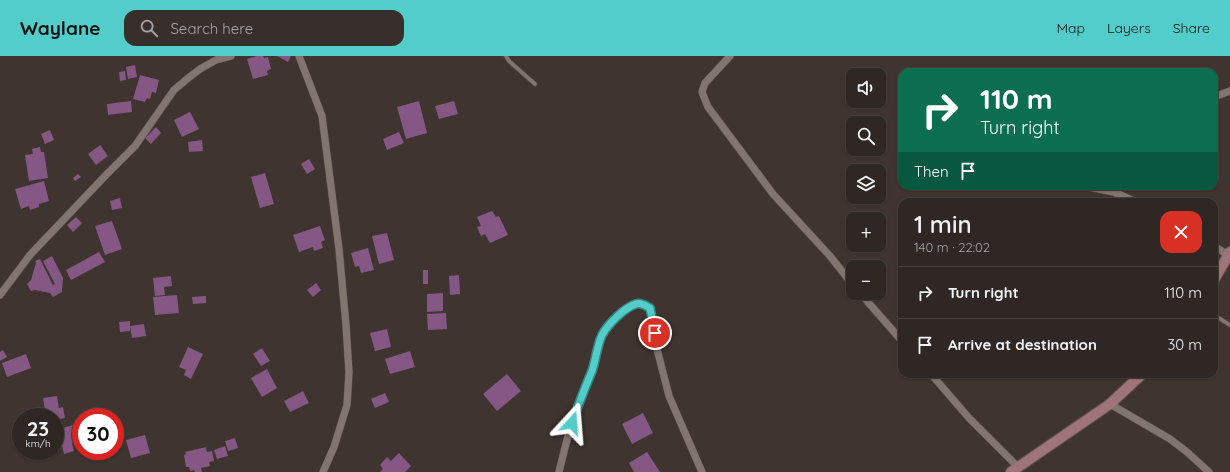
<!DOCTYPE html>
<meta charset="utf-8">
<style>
body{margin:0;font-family:Quicksand,sans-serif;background:#372f2b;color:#f1f3f6;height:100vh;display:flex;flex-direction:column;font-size:15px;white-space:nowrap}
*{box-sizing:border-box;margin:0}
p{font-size:13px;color:#a7a5a6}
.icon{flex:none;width:22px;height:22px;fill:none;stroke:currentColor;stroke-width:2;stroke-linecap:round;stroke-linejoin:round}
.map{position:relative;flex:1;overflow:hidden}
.panel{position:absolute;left:898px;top:142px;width:320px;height:180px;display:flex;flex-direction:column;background:#2f2723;border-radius:12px;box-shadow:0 1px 3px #0004,0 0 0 1px #4a4441}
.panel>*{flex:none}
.guide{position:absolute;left:898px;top:12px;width:320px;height:122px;border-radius:12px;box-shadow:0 1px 3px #0004,0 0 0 1px #4a4441;background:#0b6e4f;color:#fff;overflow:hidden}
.fabs{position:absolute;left:846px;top:12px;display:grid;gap:8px}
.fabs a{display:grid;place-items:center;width:40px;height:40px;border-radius:8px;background:#2f2723;box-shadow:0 1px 3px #0004,0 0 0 1px #4a4441;font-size:20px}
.speed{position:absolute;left:12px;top:352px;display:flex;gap:8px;font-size:20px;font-weight:700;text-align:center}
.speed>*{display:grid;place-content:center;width:52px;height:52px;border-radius:50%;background:#2f2723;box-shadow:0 1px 3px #0004,0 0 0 1px #4a4441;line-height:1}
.speed small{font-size:10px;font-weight:400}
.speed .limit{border:6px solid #d22;background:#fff;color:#111}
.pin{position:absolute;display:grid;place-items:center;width:34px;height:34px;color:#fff;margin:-17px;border:2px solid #fff;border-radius:50%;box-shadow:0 1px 4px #0007}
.me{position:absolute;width:44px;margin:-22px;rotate:19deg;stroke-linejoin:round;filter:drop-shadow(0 0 3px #0008)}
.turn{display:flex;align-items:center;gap:14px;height:84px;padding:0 16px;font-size:18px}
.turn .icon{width:52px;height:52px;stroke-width:2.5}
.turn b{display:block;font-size:28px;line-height:34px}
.then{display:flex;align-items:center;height:38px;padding:0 16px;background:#0003;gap:8px;font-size:15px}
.round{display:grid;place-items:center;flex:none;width:42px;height:42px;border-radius:12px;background:#372f2b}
.head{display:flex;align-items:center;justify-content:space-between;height:68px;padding:0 16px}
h1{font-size:24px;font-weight:600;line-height:30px}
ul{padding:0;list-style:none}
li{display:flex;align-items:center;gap:12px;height:52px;padding:0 16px;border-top:1px solid #4a4441}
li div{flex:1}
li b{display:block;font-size:15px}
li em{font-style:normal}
header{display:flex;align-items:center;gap:24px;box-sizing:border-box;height:56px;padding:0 20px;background:#53cdc9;color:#111}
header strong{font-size:19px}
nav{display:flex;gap:22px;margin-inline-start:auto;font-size:14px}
.search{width:280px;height:36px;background:#372f2b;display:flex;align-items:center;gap:10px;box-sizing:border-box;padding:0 14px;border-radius:12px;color:#a7a5a6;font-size:15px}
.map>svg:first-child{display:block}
</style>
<header>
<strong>Waylane</strong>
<div class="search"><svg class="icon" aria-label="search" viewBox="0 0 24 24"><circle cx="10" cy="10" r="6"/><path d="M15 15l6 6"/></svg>Search here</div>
<nav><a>Map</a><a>Layers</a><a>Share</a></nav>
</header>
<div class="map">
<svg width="1230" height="416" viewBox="0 0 1230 416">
<rect width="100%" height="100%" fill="#3f342f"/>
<path fill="#845784" d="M257,0h6l1,2 4,-1 3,12 -4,2 1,4 -15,4 -6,-20z
M277,0h14l-3,6z
M135,9l2,12 -9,2 -2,-12z
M125,15l1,9 -6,1 -1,-9z
M140,19l19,5 -3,13 -4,-1 -2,7 -3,-1 -2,4 -12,-3z
M131,45l1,11 -24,3 -1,-11z
M419,45l8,32 -21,6 -9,-32z
M454,45l4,13 -19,5 -4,-13z
M190,56l9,17 -17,8 -8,-17z
M156,71l5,6 -10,11 -6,-6z
M50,74l4,10 -9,4 -4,-10z
M399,76l5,11 -17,7 -4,-11z
M202,84l1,11 -14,1 -1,-10z
M100,89l8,11 -12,9 -8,-11z
M40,91l1,5h3l4,26 -19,3 -4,-26 8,-1 -1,-5z
M309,103l6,10 -8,5 -6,-10z
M265,117l9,31 -14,4 -9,-31z
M78,118l3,3 -6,4 -2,-3z
M44,125l5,20 -10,3v3l-9,3 -1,-4 -8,3 -6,-20z
M120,142l2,10 -10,2 -2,-9z
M492,155l4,6 3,-1 9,19 -18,8 -5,-9 -4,2 -4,-9 4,-1 -4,-9z
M76,161l6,6 -9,9 -6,-7z
M112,165l10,28 -17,6 -10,-29z
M320,170l5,14 -4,2 2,6 -9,3 -1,-4 -14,5 -6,-17z
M387,177l7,27 -15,4 -7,-28z
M368,192l6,22 -13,3 -2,-7 -4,1 -4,-14z
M99,196l6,10 -34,18 -5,-10z
M52,200l11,22 -1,14 -9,5 -3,-4 -15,-3 -4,1 -4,-7 4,-4 5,-17 -1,-2 5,-2 13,26 2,-1 -12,-23z
M423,214h5v14h-5z
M459,219l1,19 -10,1 -1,-19z
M171,220l1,10 -8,1 1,8 -10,1 -2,-18z
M316,227l5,7 -8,7 -6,-7z
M443,237v18l-16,1v-18z
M177,239l2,18 -24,2 -2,-18z
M206,240v7l-13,1 -1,-7z
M446,257l1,16 -19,1 -1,-16z
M130,265v10l-10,1 -1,-10z
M144,268l2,12 -14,2 -2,-12z
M387,273l4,18 -16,4 -5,-18z
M188,291l15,7 -12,25 -7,-4 2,-5 -7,-3z
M262,292l8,13 -9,5 -8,-12z
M3,294l4,7 -7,4v-9z
M410,295l5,16 -25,7 -5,-15z
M26,298l5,14 -24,9 -5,-14z
M267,313l10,19 -15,9 -11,-19z
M507,318l14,17 -24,20 -14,-17z
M303,335l6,12 -19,9 -6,-11z
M385,337l4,9 -14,6 -4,-9z
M57,340l2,12 4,-1 2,11 -5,1 1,6 -6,1v-9h-9l-3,-19z
M643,357l10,20 -21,11 -10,-20z
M81,367v18l-9,2 2,8 -10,3 -6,-25z
M57,374l4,19 -6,2v-20z
M145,379l5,18 -19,5 -5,-18z
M235,382l3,10 -10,3 -3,-10z
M225,390l3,10 -11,3 -3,-9z
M206,391l1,5 5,-1 2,10 -5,1 1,4 -9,2 1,4h-7l-1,-2 -4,1 -1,-4h-3l-2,-12 2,-1 -1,-2z
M647,396l13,20h-26l-5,-9z
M399,397l12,13 -6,6h-25l3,-3 -3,-4 7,-8 4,4z"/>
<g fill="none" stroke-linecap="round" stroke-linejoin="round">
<defs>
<path id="lane" d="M506,0l3,5 26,23
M1214,259l16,10"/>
<path id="street" d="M299,0l23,60 17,133 7,76 3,47 -2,33 -13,42 -11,25
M730,0l-25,27 -3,9 6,15 65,87 57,62 23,29
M1214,41l16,-6
M1084,130l30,6 22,10
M1214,190l14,9
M860,237l42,48
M0,239l30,-40 76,-80 29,-29 39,-56 13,-11 13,-10 16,-9 15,-4
M931,318l38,44 49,49
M1110,348l60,35 17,13 22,20
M559,416c5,-21 10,-42 17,-62 6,-16 14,-30 18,-46 3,-10 4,-20 9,-30 5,-10 22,-27 33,-30 5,-1 10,2 14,4l7,41 12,47 33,76"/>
<path id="secondary" d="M1214,224l16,-28
M1011,416l99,-68 32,-30"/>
</defs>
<use href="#lane" stroke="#5a514d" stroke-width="5"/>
<use href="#street" stroke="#5a514d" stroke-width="8"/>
<use href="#secondary" stroke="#5a514d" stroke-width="12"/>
<use href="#lane" stroke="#827570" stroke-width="3.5"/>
<use href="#street" stroke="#827570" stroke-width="7"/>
<use href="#secondary" stroke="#9f7478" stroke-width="10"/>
</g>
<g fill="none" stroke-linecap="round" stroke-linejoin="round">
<defs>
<path id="route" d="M572,367c6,-18 13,-35 20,-52 4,-12 5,-25 10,-36 6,-11 23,-28 34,-31 5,-2 10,2 14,4l5,25"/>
</defs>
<use href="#route" stroke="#368583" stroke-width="10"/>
<use href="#route" stroke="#53cdc9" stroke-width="7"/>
</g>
</svg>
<div class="fabs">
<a><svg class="icon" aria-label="sound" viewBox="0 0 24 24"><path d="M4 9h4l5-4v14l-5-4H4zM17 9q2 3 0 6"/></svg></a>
<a><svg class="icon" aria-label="search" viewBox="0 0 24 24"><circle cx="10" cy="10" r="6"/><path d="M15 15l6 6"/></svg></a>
<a><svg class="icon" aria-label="layers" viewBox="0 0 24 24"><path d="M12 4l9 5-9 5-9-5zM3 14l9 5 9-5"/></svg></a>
<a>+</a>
<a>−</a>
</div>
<div class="speed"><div>23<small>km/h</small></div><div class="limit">30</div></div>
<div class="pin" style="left:655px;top:277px;background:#d93025"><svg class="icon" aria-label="arrive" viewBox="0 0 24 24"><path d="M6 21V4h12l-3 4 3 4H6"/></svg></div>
<svg class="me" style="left:572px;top:367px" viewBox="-20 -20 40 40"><path d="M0-17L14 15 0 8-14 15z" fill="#53cdc9" stroke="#fff" stroke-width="4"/></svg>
<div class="guide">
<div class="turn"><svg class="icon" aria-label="right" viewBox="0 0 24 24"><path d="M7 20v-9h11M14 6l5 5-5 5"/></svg><div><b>110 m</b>Turn right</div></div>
<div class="then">Then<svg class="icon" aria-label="arrive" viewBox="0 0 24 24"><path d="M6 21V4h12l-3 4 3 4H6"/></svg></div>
</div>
<section class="panel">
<div class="head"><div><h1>1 min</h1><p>140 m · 22:02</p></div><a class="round" style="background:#d93025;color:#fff"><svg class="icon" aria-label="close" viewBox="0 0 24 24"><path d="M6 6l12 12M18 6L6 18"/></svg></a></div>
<ul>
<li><svg class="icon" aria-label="right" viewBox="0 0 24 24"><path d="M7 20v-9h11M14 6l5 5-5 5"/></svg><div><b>Turn right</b></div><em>110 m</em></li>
<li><svg class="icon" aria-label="arrive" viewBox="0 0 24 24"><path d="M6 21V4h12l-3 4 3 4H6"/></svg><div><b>Arrive at destination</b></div><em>30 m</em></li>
</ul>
</section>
</div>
